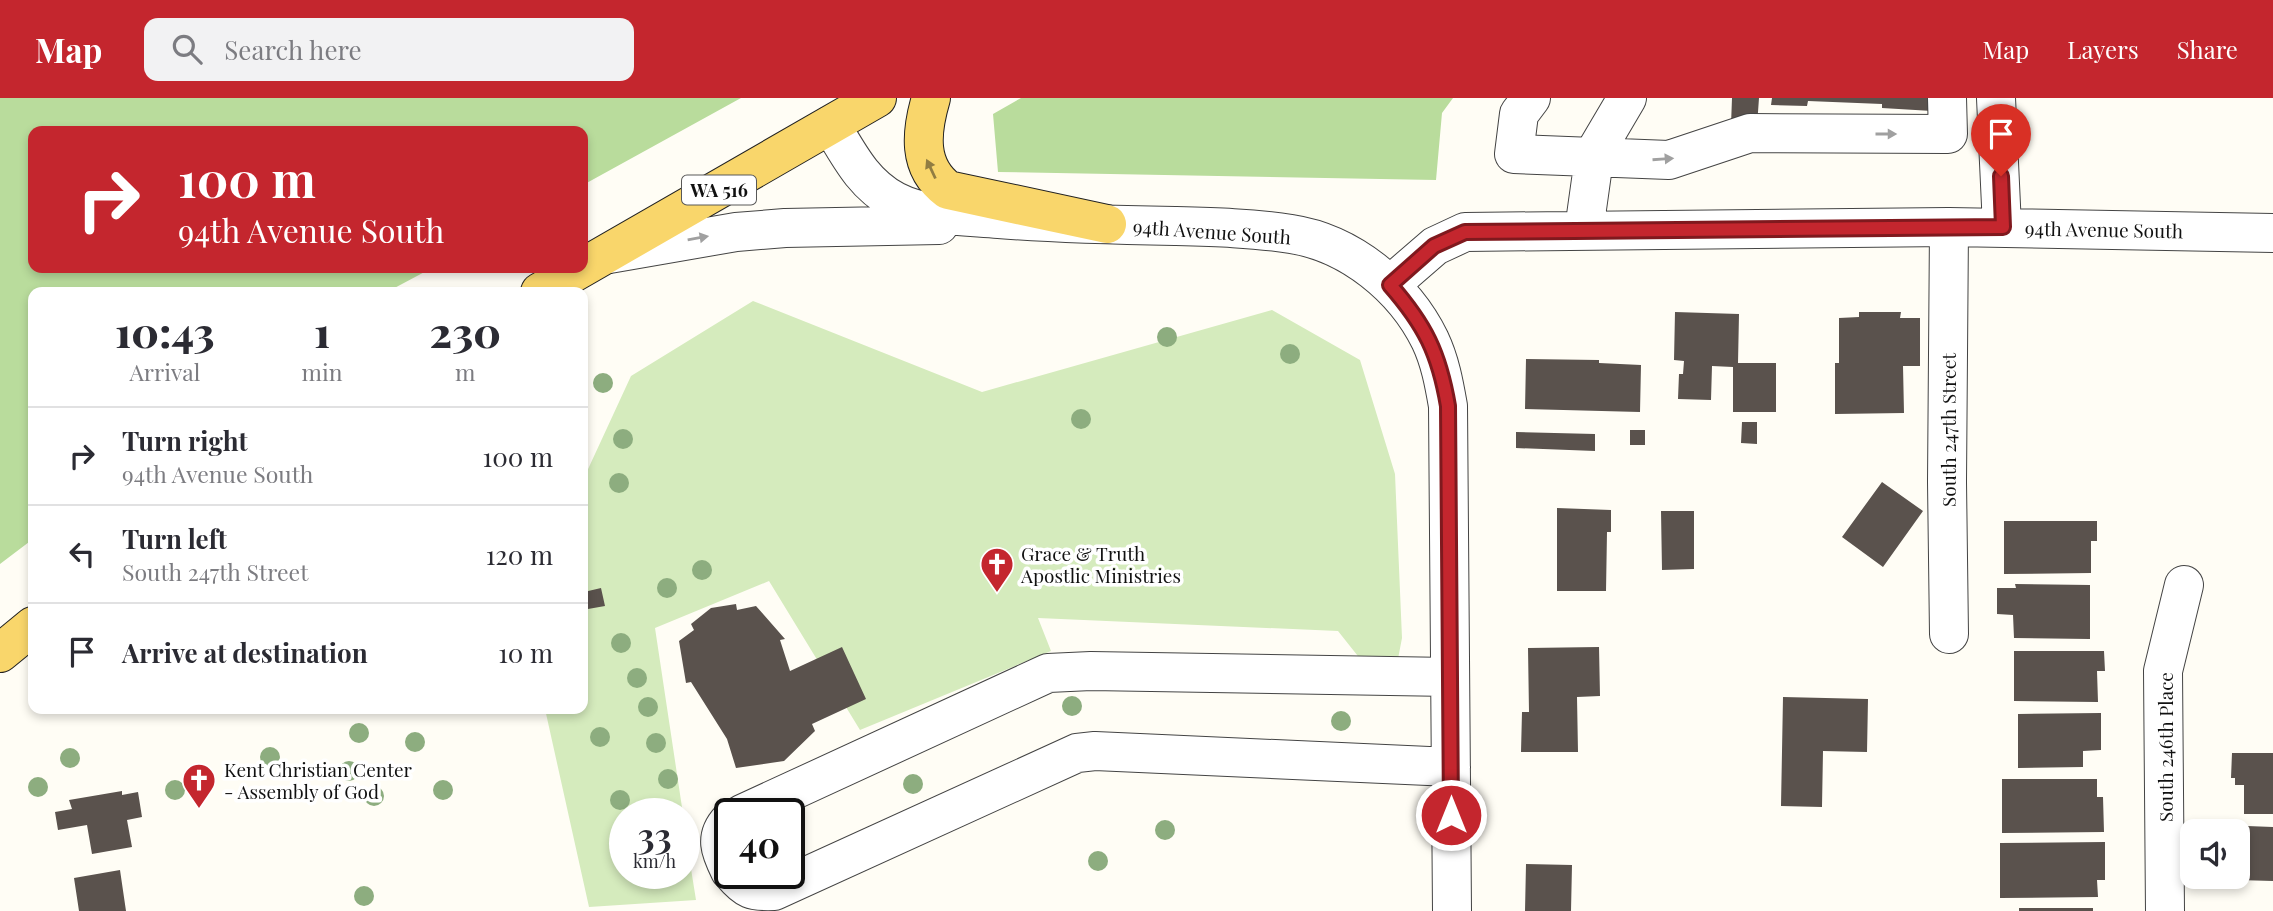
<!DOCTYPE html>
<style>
body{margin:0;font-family:"Playfair Display",serif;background:#f2f2f3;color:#2b2b33;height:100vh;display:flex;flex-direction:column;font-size:26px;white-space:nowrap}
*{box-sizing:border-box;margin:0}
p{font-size:23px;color:#7c7c81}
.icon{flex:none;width:38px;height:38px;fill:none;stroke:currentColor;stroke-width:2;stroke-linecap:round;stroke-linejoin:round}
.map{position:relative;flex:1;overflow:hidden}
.sheet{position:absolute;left:28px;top:189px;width:560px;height:427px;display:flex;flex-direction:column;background:#fff;border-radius:14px;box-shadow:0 4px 10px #0003}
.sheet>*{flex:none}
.banner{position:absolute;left:28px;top:28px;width:560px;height:147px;border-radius:14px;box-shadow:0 4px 10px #0003;background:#c4262e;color:#fff;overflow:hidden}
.tools{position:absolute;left:2180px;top:721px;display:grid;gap:14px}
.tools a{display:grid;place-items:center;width:70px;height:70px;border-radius:14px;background:#fff;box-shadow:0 4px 10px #0003;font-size:35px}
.speed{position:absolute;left:609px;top:700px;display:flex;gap:14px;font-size:35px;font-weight:700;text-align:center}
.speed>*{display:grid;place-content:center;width:91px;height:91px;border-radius:50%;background:#fff;box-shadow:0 4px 10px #0003;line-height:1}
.speed small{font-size:18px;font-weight:400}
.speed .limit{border:4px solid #111;border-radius:10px;background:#fff;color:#111}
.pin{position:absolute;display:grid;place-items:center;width:60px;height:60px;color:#fff;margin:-72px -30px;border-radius:50% 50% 50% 0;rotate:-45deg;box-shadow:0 0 7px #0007}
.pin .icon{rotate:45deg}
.me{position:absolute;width:77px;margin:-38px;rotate:0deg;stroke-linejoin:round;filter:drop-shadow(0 0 5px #0008)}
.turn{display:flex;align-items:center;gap:24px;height:147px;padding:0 35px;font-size:32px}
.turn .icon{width:91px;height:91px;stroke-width:2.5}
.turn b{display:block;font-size:49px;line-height:60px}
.eta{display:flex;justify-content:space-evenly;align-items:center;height:119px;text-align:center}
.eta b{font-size:42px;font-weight:800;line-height:49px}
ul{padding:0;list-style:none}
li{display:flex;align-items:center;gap:21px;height:98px;padding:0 35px;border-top:2px solid #e1e1e2}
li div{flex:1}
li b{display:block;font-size:26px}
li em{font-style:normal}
header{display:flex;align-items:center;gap:42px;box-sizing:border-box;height:98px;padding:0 35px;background:#c4262e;color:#fff}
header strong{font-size:33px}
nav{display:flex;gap:38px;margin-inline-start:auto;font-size:24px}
.search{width:490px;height:63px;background:#f2f2f3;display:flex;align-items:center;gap:18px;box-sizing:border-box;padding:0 24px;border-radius:14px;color:#7c7c81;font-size:26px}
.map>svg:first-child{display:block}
</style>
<header>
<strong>Map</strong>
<div class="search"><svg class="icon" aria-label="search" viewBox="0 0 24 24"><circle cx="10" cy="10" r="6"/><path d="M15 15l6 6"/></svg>Search here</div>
<nav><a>Map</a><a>Layers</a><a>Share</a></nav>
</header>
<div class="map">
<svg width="2273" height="813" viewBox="0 0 2273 813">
<rect width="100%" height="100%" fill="#fffdf5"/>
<path fill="#d5ebbd" d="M753,203l229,91 290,-82 88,50 35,114 7,164 -5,26 -32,1 -27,-34 -300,-13 13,33 -191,79 -91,-149 -114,47 28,186h-58v59h59v-48l12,75 -107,7 -44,-198h38v-229l48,-104z"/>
<path fill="#b9dc9c" d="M0,0h741l-158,87v-54h-550v137h399l-45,24h-354v247l-33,25z
M1021,0h432l-11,15 -6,67 -438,-8 -5,-58z"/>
<path fill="#5a524d" d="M1732,0h27l-2,28 -26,-1z
M1772,0h161l-1,13 -50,-3v-4l-74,-3 -1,5 -36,-1z
M1675,214l64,2 -1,49h38v49h-43v-45l-21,-1 -1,34 -33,-1 1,-25h4l1,-13 -10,-1z
M1859,214h42l-1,6h20v48h-17l1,47 -69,1v-51h4v-45l20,-1z
M1526,261l73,1v3l42,2 -1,47 -115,-3z
M1742,324h15v22l-16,-1z
M1630,332h15v15h-15z
M1516,334l79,2v17l-79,-3z
M1882,384l41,29 -40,56 -41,-30z
M1557,410l54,2v22h-4l-1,59h-49z
M1661,413h33v58l-32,1z
M2004,423h93v20h-6v32l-87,1z
M2015,486l75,1v54l-76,-1 -1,-23 -16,-1v-26h19z
M601,490l4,18 -17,3 -4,-17z
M736,506l1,6 19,-4 29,33 -5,1 10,31 52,-24 24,52 -54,25 3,7 -31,30 -48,7 -9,-29 -36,-57 -5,1 -7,-42 15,-11 -3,-6 20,-16z
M1599,549l1,49 -23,1 1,55h-57l1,-40h7l-1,-64z
M2014,553h90l1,20h-8l1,31 -84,-1z
M1783,599l85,2 -1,53 -44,-1 -1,56 -41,-1z
M2101,615v37l-18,1v16l-65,1v-54z
M2232,655h41v61h-29v-29h-9v-7h-4z
M2002,681h95v18h6l1,35 -102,1z
M122,693v4l16,-3 4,25 -15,3 5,27 -40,7 -5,-29 -29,5 -3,-18 17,-3 -3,-9z
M2247,728l26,1v54l-35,-1v-22l9,1z
M2105,744v38h-8l1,17 -98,1v-55z
M1526,766l46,1 -1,46h-46z
M120,772l6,41h-47l-5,-33z
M2019,810h74v3h-74z"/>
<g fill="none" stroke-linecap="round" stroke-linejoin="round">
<defs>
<path id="minor" d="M1531,0l-12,16 -5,40 155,6 81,-27 198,1 -1,-36
M1996,0l6,129
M831,27c18,30 32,59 64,76 31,16 70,15 104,18 59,5 117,6 176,7 38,1 78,2 116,8 59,9 113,53 139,106 10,21 14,43 18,66l4,505
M1584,132l8,-57 5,-24 30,-51
M609,156l127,-22 49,-4 154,-3
M1390,187l45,-39 30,-14 484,-5 324,6
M1949,536l-2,-152 2,-255
M742,716l306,-141 43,-2 359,6
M730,722c-16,17 -10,31 0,51
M732,775c14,17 20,19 42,18l303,-138 18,-2 356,16
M2165,813l-2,-240 21,-86"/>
<path id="major" d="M931,0c-10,34 -14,69 17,92l159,34
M540,194l337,-194
M0,555l33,-27"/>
</defs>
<use href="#minor" stroke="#444" stroke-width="40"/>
<use href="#major" stroke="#222" stroke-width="40"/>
<use href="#minor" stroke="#fff" stroke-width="38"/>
<use href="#major" stroke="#f9d66b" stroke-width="38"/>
</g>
<g fill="#8dad7f">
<circle cx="1167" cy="239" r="10"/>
<circle cx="1290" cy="256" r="10"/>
<circle cx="603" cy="285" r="10"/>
<circle cx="1081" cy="321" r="10"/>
<circle cx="623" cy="341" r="10"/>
<circle cx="619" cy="385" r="10"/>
<circle cx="702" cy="472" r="10"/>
<circle cx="667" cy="490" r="10"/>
<circle cx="621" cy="545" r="10"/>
<circle cx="637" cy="580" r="10"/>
<circle cx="1072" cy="608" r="10"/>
<circle cx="648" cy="609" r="10"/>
<circle cx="1341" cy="623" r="10"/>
<circle cx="359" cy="635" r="10"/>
<circle cx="600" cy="639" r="10"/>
<circle cx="415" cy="644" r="10"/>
<circle cx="656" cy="645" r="10"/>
<circle cx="270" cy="659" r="10"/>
<circle cx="70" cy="660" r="10"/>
<circle cx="349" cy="673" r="10"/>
<circle cx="668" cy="681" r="10"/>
<circle cx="913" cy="686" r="10"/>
<circle cx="38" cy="689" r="10"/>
<circle cx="175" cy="692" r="10"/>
<circle cx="443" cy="692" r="10"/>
<circle cx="374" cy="698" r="10"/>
<circle cx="620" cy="702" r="10"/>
<circle cx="1165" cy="732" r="10"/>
<circle cx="1098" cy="763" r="10"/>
<circle cx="364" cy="798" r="10"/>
</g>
<defs><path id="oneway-solid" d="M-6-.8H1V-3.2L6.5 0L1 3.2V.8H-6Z" transform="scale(1.75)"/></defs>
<g fill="#a0a0a0">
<use href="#oneway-solid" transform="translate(1886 36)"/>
<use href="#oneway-solid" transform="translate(1663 61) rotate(-4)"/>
<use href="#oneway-solid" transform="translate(698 140) rotate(-10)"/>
</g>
<use fill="#917d42" href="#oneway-solid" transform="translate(931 71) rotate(-115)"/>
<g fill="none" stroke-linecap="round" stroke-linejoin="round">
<defs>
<path id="route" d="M1451,717l-3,-409c-9,-53 -23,-81 -58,-121l44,-39 31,-14 538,-5 -2,-51"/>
</defs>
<use href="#route" stroke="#7f191e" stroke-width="18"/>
<use href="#route" stroke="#c4262e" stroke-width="12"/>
</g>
<defs>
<symbol id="church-pin" viewBox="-11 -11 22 30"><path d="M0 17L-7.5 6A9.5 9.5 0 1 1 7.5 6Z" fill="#c4262e" stroke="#fff"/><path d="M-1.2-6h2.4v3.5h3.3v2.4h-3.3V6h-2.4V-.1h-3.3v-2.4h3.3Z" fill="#fff"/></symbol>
</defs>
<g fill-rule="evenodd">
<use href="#church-pin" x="978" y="447" width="38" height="52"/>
<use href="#church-pin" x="180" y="663" width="38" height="52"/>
</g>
<g text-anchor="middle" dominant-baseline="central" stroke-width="7" stroke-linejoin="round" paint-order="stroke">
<rect fill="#fff" stroke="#585858" stroke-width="2" x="682" y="77.5" width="74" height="29" rx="5"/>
<g font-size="18" font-weight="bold" fill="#111">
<text x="719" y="92">WA 516</text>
</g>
<g font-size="19" fill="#111" stroke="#fff">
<text transform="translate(2104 131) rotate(1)">94th Avenue South</text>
<text transform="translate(1212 133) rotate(4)">94th Avenue South</text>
<text transform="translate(1948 332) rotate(-90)">South 247th Street</text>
<text transform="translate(2165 649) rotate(-90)">South 246th Place</text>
</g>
<g font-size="19" fill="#111" stroke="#fff" text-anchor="start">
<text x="1021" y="455">Grace &amp; Truth<tspan x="1021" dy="22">Apostlic Ministries</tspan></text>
<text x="224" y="671">Kent Christian Center<tspan x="224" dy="22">- Assembly of God</tspan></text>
</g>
</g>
</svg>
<div class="tools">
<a><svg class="icon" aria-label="sound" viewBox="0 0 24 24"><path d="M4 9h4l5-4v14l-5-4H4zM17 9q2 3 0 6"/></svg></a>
</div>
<div class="speed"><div>33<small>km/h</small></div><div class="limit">40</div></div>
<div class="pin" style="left:2001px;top:78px;background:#d93025"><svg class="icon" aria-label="arrive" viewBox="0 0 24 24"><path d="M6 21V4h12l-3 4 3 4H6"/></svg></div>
<svg class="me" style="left:1451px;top:717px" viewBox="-20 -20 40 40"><circle r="17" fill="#c4262e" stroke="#fff" stroke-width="3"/><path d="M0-11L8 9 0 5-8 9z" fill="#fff"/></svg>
<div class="banner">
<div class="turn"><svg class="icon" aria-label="right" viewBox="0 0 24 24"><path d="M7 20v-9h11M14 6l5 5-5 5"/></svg><div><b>100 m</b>94th Avenue South</div></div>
</div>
<section class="sheet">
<div class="eta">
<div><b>10:43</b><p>Arrival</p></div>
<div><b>1</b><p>min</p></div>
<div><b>230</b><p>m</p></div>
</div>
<ul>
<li><svg class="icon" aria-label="right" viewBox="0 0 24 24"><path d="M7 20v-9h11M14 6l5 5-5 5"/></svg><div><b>Turn right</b><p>94th Avenue South</p></div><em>100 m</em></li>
<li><svg class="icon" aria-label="left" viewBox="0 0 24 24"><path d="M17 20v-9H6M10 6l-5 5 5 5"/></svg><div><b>Turn left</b><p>South 247th Street</p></div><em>120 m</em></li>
<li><svg class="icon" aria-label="arrive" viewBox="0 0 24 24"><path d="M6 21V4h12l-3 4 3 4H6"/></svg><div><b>Arrive at destination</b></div><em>10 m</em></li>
</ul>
</section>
</div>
